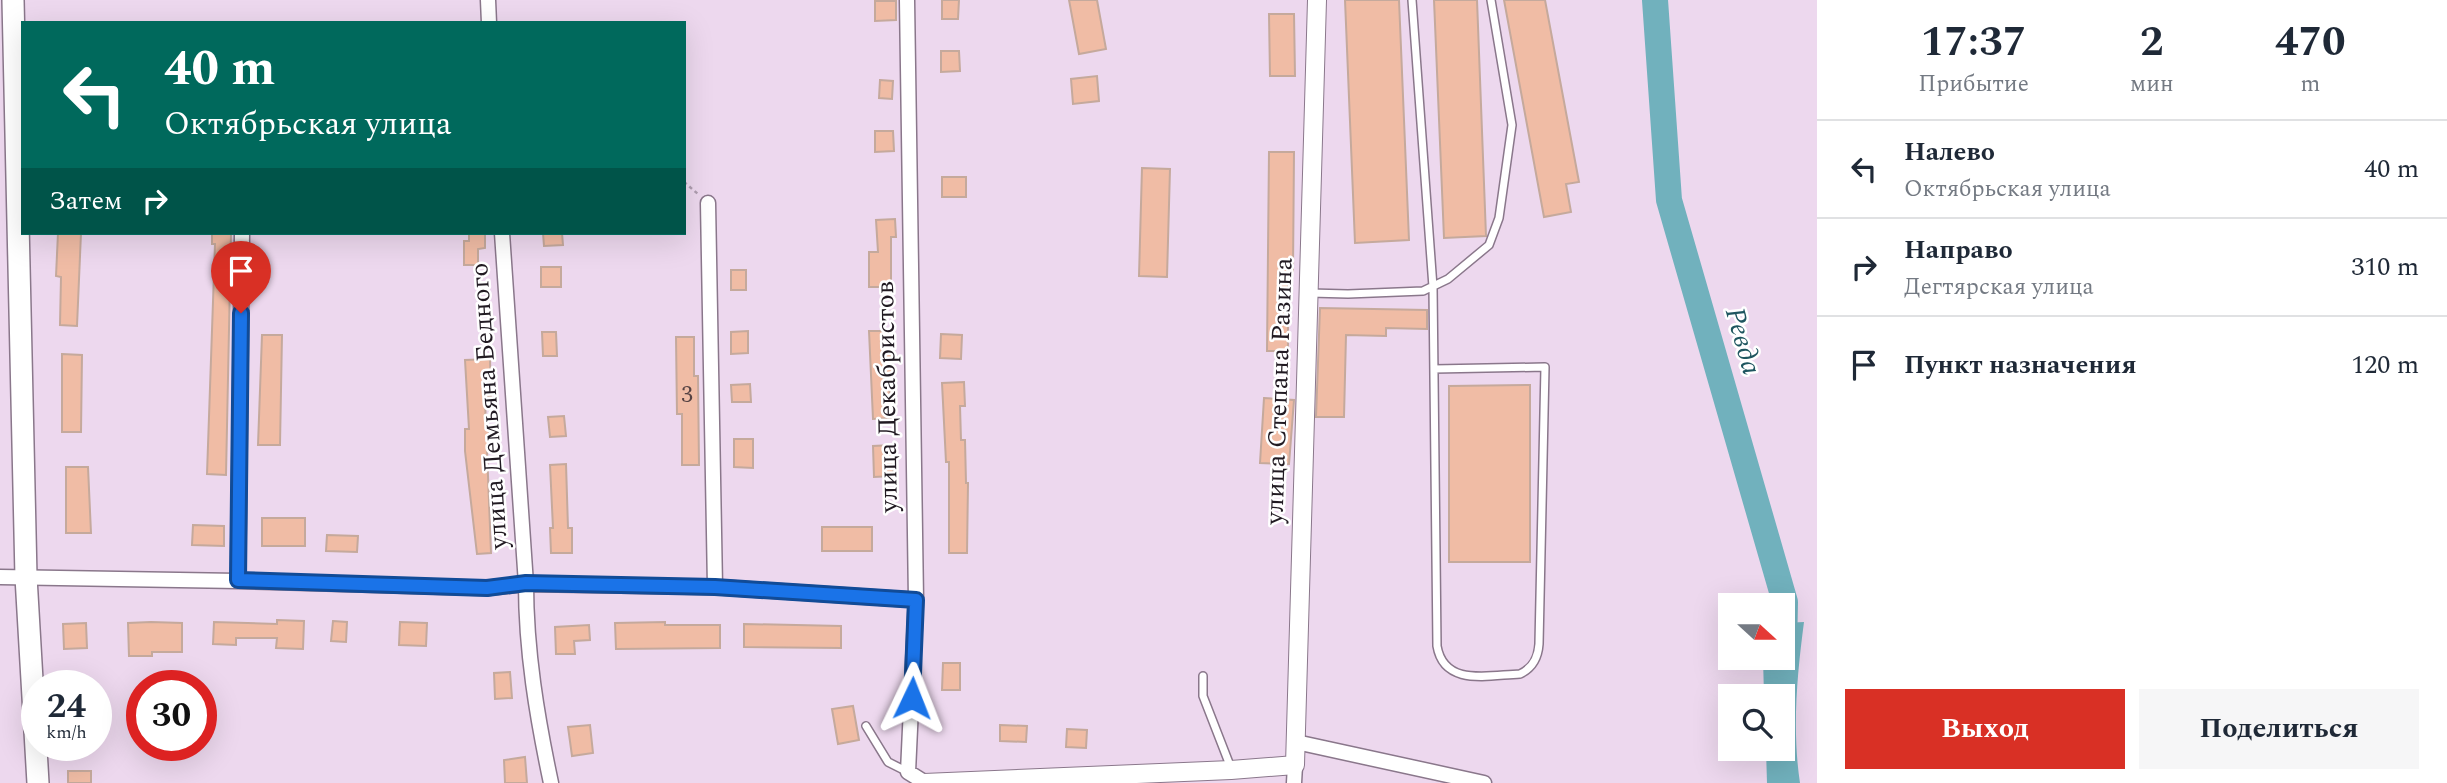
<!DOCTYPE html>
<html lang="ru">
<meta charset="utf-8">
<style>
body{margin:0;font-family:Spectral,serif;background:#f6f6f7;color:#1f2937;height:100vh;display:flex;flex-direction:column;font-size:26px;white-space:nowrap}
*{box-sizing:border-box;margin:0}
p{font-size:23px;color:#747a83}
.icon{flex:none;width:38px;height:38px;fill:none;stroke:currentColor;stroke-width:2;stroke-linecap:round;stroke-linejoin:round}
.map{position:relative;flex:1;overflow:hidden}
.drawer{display:flex;flex-direction:column;background:#fff;width:630px}
.drawer>*{flex:none}
.top-card{position:absolute;left:21px;top:21px;width:665px;height:214px;border-radius:0px;box-shadow:0 7px 28px #0002;background:#00695c;color:#fff;overflow:hidden}
.needle{width:46px;rotate:111deg}
.buttons{position:absolute;left:1718px;top:593px;display:grid;gap:14px}
.buttons a{display:grid;place-items:center;width:77px;height:77px;border-radius:0px;background:#fff;box-shadow:0 7px 28px #0002;font-size:35px}
.speed{position:absolute;left:21px;top:670px;display:flex;gap:14px;font-size:35px;font-weight:700;text-align:center}
.speed>*{display:grid;place-content:center;width:91px;height:91px;border-radius:50%;background:#fff;box-shadow:0 7px 28px #0002;line-height:1}
.speed small{font-size:18px;font-weight:400}
.speed .limit{border:10px solid #d22;background:#fff;color:#111}
.pin{position:absolute;display:grid;place-items:center;width:60px;height:60px;color:#fff;margin:-72px -30px;border-radius:50% 50% 50% 0;rotate:-45deg;box-shadow:0 0 7px #0007}
.pin .icon{rotate:45deg}
.me{position:absolute;width:77px;margin:-38px;rotate:2deg;stroke-linejoin:round;filter:drop-shadow(0 0 5px #0008)}
.turn{display:flex;align-items:center;gap:24px;height:147px;padding:0 28px;font-size:32px}
.turn .icon{width:91px;height:91px;stroke-width:2.5}
.turn b{display:block;font-size:49px;line-height:60px}
.then{display:flex;align-items:center;height:66px;padding:0 28px;background:#0003;gap:14px;font-size:26px}
.eta{display:flex;justify-content:space-evenly;align-items:center;height:119px;text-align:center}
.eta b{font-size:42px;font-weight:700;line-height:49px}
.button{display:flex;gap:14px;margin-top:auto;padding:14px 28px}
.button a{flex:1;height:80px;border-radius:0px;background:#d93025;color:#fff;font-size:28px;font-weight:700;line-height:80px;text-align:center}
.button a+a{background:#f6f6f7;color:#1f2937}
ul{padding:0;list-style:none}
li{display:flex;align-items:center;gap:21px;height:98px;padding:0 28px;border-top:2px solid #e0e1e3}
li div{flex:1}
li b{display:block;font-size:26px}
li em{font-style:normal}
main{display:flex;flex:1;min-height:0}
.map>svg:first-child{display:block}
</style>
<main>
<div class="map">
<svg width="1817" height="783" viewBox="0 0 1817 783">
<rect width="100%" height="100%" fill="#edd8ee"/>
<path fill="#71b1bd" d="M1804,622c-7,53 -12,108 -4,161h-33l-1,-34h17v-53h-19l-1,-38h20v-35z"/>
<g fill="none" stroke-linecap="round" stroke-linejoin="round">
<path stroke="#71b1bd" stroke-width="26" d="M1655,0l14,200 116,402 -2,94"/>
</g>
<path fill="#f0bca5" stroke="#c5a99c" stroke-width="2" d="M942,0h17l-1,19h-16z
M1069,0h28l9,49 -27,5z
M1345,0h54l10,240 -54,3z
M1434,0h43l9,236 -42,2z
M1504,0h41l34,182 -13,2 5,28 -27,5z
M875,1h21v19l-21,1z
M1269,14h25l1,62h-25z
M941,51h18l1,20 -19,1z
M1097,76l2,25 -26,3 -2,-25z
M880,80l13,1 -1,18 -13,-1z
M875,131h18l1,20 -19,1z
M1269,152h25l-1,119 -5,-1v81h-21z
M1142,168l28,1 -3,108 -28,-1z
M942,177h24v20h-24z
M895,219l1,18h-5v50h-22v-35h9l-2,-32z
M58,233h23l-4,93 -17,-1 1,-48 -5,-1z
M212,233h19l-5,242 -19,-1 8,-230h-3z
M469,233h16v15l-7,1v16h-14v-24h5z
M543,233h19l1,12 -19,1z
M541,267h20v20h-20z
M731,270h15v20h-15z
M1320,308l107,2v19l-41,-1v8l-40,-1 -2,82h-28z
M748,331v22l-17,1v-22z
M869,331h22l1,46h-3l2,41 -18,1z
M542,332h14l1,24h-14z
M941,334l21,1 -1,24 -21,-1z
M262,335h20l-2,110h-22z
M676,337h18v39h4l1,89h-17v-51h-5z
M62,354l20,1 -1,77h-19z
M490,359l1,38h-6l1,32h3v21h-2l4,103 -14,1 -12,-103v-22h4l-4,-69z
M964,382l1,24h-5l1,34h4l1,43h2l-1,70h-18v-91h-3l-4,-79z
M750,384l1,18h-19l-1,-17z
M1530,385v177h-81v-176z
M1264,398l30,2 -5,64 -29,-1z
M564,416l2,20 -16,1 -2,-20z
M734,439h19v29l-19,-1z
M892,445l1,31 -19,1 -1,-31z
M566,464l2,64h4v25h-21l-1,-25h3l-3,-63z
M66,467h22l3,66h-25z
M262,518h43v28h-43z
M193,525l31,1v20l-32,-1z
M822,527h50v24h-50z
M327,535l31,1 -1,16 -31,-1z
M277,620l27,1 -1,28 -27,-1 1,-10h-41v7l-23,-1 1,-22 63,2z
M333,621l14,1 -1,20 -15,-1z
M151,622l31,1v29h-30v4h-23l-1,-33z
M400,622l27,1 -1,23 -27,-1z
M665,622v3h55v23l-104,1 -1,-26z
M86,623l1,25 -23,1 -1,-25z
M744,624l97,2v22l-97,-1z
M589,625l1,15 -16,1 1,13h-19l-1,-27z
M943,663h17v27h-18z
M510,672l2,26 -17,1 -1,-26z
M853,706l6,34 -21,4 -6,-35z
M590,725l3,28 -21,3 -4,-29z
M1000,725l27,1 -1,16 -26,-1z
M1067,729l20,1 -1,18 -20,-1z
M525,757l2,26h-22l-1,-23z
M68,771h23v12h-23z"/>
<g fill="none" stroke-linecap="round" stroke-linejoin="round">
<defs>
<path id="service" d="M1412,0l21,287 4,359c7,41 52,29 83,28 13,-6 18,-16 19,-30l6,-277 -111,2
M1310,293l38,1 75,-3 25,-12 41,-34 10,-27 13,-93 -21,-125
M1203,676v20l28,72
M866,726l22,36 20,10"/>
<path id="minor" d="M488,0l1,23
M907,0l9,600 -8,172 16,10
M708,203l7,384
M502,233l24,351c0,67 11,133 25,199
M0,577l238,4 249,7 39,-4 189,3 201,13
M238,581l4,-348
M1296,742l188,41
M1294,783l1,-18"/>
<path id="tertiary" d="M924,783l307,-13 64,-5 22,-765"/>
<path id="secondary" d="M13,0l13,577 12,206"/>
</defs>
<use href="#service" stroke="#8a778b" stroke-width="10"/>
<use href="#minor" stroke="#8a778b" stroke-width="17"/>
<use href="#tertiary" stroke="#8a778b" stroke-width="20"/>
<use href="#secondary" stroke="#8a778b" stroke-width="24"/>
<path stroke="#af9eb0" stroke-width="2.5" stroke-dasharray="3.5 3.5" stroke-linecap="butt" d="M684,182l14,12"/>
<use href="#service" stroke="#fff" stroke-width="7"/>
<use href="#minor" stroke="#fff" stroke-width="14"/>
<use href="#tertiary" stroke="#fff" stroke-width="18"/>
<use href="#secondary" stroke="#fff" stroke-width="21"/>
</g>
<g fill="none" stroke-linecap="round" stroke-linejoin="round">
<defs>
<path id="route" d="M241,313l-3,267 249,8 39,-5 189,4 201,13 -4,98"/>
</defs>
<use href="#route" stroke="#114b97" stroke-width="18"/>
<use href="#route" stroke="#1a73e8" stroke-width="12"/>
</g>
<g text-anchor="middle" dominant-baseline="central" stroke-width="5" stroke-linejoin="round" paint-order="stroke">
<g font-size="23" fill="#554243">
<text x="687" y="395">3</text>
</g>
<g font-size="26" fill="#211a22" stroke="#fff">
<text transform="translate(1279 391) rotate(-88)">улица Степана Разина</text>
<text transform="translate(887 397) rotate(-91)">улица Декабристов</text>
<text transform="translate(489 406) rotate(-94)">улица Демьяна Бедного</text>
</g>
<g font-size="28" font-style="italic" fill="#1e555f" stroke="#fff">
<text transform="translate(1743 341) rotate(74)">Ревда</text>
</g>
</g>
</svg>
<div class="buttons">
<a><svg class="needle" viewBox="-14 -14 28 28"><path d="M0-13l5 13h-10z" fill="#e53935"/><path d="M0 13l5-13h-10z" fill="#747a83"/></svg></a>
<a><svg class="icon" aria-label="search" viewBox="0 0 24 24"><circle cx="10" cy="10" r="6"/><path d="M15 15l6 6"/></svg></a>
</div>
<div class="speed"><div>24<small>km/h</small></div><div class="limit">30</div></div>
<div class="pin" style="left:241px;top:313px;background:#d93025"><svg class="icon" aria-label="arrive" viewBox="0 0 24 24"><path d="M6 21V4h12l-3 4 3 4H6"/></svg></div>
<svg class="me" style="left:912px;top:698px" viewBox="-20 -20 40 40"><path d="M0-17L14 15 0 8-14 15z" fill="#1a73e8" stroke="#fff" stroke-width="4"/></svg>
<div class="top-card">
<div class="turn"><svg class="icon" aria-label="left" viewBox="0 0 24 24"><path d="M17 20v-9H6M10 6l-5 5 5 5"/></svg><div><b>40 m</b>Октябрьская улица</div></div>
<div class="then">Затем<svg class="icon" aria-label="right" viewBox="0 0 24 24"><path d="M7 20v-9h11M14 6l5 5-5 5"/></svg></div>
</div>
</div>
<section class="drawer">
<div class="eta">
<div><b>17:37</b><p>Прибытие</p></div>
<div><b>2</b><p>мин</p></div>
<div><b>470</b><p>m</p></div>
</div>
<ul>
<li><svg class="icon" aria-label="left" viewBox="0 0 24 24"><path d="M17 20v-9H6M10 6l-5 5 5 5"/></svg><div><b>Налево</b><p>Октябрьская улица</p></div><em>40 m</em></li>
<li><svg class="icon" aria-label="right" viewBox="0 0 24 24"><path d="M7 20v-9h11M14 6l5 5-5 5"/></svg><div><b>Направо</b><p>Дегтярская улица</p></div><em>310 m</em></li>
<li><svg class="icon" aria-label="arrive" viewBox="0 0 24 24"><path d="M6 21V4h12l-3 4 3 4H6"/></svg><div><b>Пункт назначения</b></div><em>120 m</em></li>
</ul>
<div class="button"><a>Выход</a><a>Поделиться</a></div>
</section>
</main>
